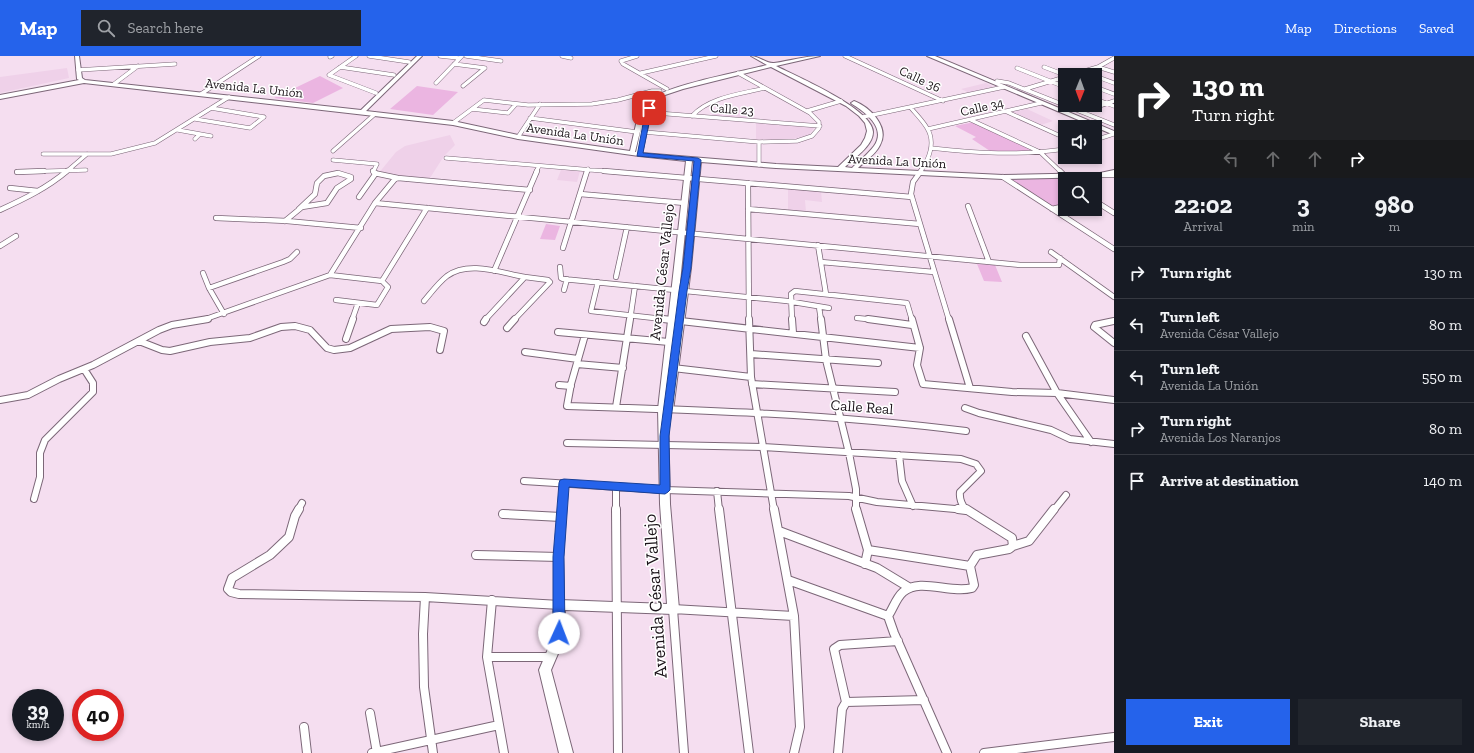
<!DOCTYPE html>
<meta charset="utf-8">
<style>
body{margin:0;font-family:"Zilla Slab",serif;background:#20242c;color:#f1f3f6;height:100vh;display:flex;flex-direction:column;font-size:15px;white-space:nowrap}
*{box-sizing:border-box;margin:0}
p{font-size:13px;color:#9ea1a6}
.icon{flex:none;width:22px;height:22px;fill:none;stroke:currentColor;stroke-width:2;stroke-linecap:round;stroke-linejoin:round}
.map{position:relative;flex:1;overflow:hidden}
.side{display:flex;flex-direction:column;background:#171b24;width:360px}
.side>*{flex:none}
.top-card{background:#202124;color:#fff;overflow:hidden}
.needle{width:26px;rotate:181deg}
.tools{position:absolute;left:1058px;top:12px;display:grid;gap:8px}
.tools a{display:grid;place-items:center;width:44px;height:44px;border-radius:0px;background:#171b24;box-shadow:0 2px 6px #0003;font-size:20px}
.speed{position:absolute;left:12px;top:633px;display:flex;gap:8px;font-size:20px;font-weight:700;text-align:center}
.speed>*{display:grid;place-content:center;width:52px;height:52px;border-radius:50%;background:#171b24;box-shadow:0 2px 6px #0003;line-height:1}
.speed small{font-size:10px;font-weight:400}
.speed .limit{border:6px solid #d22;background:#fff;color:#111}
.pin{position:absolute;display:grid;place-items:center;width:34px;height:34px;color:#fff;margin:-17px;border-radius:8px;box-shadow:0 2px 6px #0006}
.me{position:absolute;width:44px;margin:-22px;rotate:2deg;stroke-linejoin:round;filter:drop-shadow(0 0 3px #0008)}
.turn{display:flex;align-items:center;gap:14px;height:84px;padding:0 12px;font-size:18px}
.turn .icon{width:52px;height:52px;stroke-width:2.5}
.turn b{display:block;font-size:28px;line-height:34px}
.lanes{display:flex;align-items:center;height:38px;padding:0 12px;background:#0003;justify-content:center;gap:20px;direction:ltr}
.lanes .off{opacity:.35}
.eta{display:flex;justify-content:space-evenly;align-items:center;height:68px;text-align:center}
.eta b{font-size:24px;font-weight:800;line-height:28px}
.action{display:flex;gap:8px;margin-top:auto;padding:8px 12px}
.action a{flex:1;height:46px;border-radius:0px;background:#2563eb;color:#fff;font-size:16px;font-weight:800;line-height:46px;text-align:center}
.action a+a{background:#20242c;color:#f1f3f6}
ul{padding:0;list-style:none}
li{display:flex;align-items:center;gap:12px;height:52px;padding:0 12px;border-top:1px solid #363941}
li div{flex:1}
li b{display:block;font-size:15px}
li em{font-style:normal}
header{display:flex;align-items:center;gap:24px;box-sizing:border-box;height:56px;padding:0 20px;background:#2563eb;color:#fff}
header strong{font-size:19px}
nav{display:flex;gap:22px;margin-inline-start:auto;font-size:14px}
.search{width:280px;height:36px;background:#20242c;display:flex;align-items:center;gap:10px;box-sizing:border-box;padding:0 14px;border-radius:0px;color:#9ea1a6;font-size:15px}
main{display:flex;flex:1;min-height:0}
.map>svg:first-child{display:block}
</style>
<header>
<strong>Map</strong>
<div class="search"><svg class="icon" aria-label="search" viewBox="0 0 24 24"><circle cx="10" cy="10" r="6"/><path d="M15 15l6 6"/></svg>Search here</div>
<nav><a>Map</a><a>Directions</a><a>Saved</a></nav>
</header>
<main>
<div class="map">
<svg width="1114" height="697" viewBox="0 0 1114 697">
<rect width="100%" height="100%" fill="#f5def0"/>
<path fill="#efd1e9" d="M67,12l2,10 -69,15v-16z
M986,27l9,5 -25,5 -9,-4z
M717,52l29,3v6h5v2l-39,-3v-2h5z
M1027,53l26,12 -12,4 -28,-13z
M756,67l58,5 -5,7 -16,4h-37z
M450,79l5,10 -11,11 -14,22 -52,-4 18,-22 9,-6z
M561,114l19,1 -3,11 -20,-2z
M788,132l33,3 1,11 -17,-2 1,12 -18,-2z"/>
<path fill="#ebb5e1" d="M320,20l23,12 -30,15 -39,-5z
M417,30l41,6 -25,23 -43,-6z
M974,66l60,29h-44l-18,-12 4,-2 -21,-11z
M1009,122h54l2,3v23l-12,3z
M546,168l14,2 -5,14 -15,-1z
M977,208l18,1 7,17 -18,-1z"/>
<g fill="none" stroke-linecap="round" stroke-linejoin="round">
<defs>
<path id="street-far3" d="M356,0l-27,19 47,18
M369,0l40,6
M440,0l19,2
M466,0l35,5
M562,0l9,2
M637,0l-16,5 2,3 44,25
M845,0l98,45
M330,1l2,-1
M454,8l31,4 -22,18
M340,11l54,8
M1044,11l21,8
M1098,11l16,5
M1017,12l48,19
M78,14l97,-6
M641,17l75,-17
M1071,19l27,-8 16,-9
M1095,20l19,7
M997,25l12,2 105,42
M436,27l26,-27
M114,28l24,-18
M1095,31l19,7
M1025,33l40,-12
M201,38l58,-38
M1095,43l19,7
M211,52l53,9
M911,52c5,6 12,13 16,20 9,14 2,32 -7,44
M472,53l36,4 8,-9
M807,55l34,-10
M1005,55l60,27
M644,56l176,14
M1082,56l32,-11
M692,60c17,-19 49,-22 73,-28
M863,61l141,-30
M530,62l107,14
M195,63l55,9 14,-11
M971,64l69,32 21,20
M453,67l31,-23 44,5 64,-1 26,-4 34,-9h8
M928,73l113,-26
M178,74l22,4 -5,5
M644,76l115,10 38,-1 15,-5 7,-8v-6l-9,-9 -72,-40
M200,78l11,2
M518,81l22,-33
M1095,84l19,-6
M759,86v23
M931,92c45,5 89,8 134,1
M333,95l42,-37
M43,98h68l44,-11 74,-46
M446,102l170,14
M333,104l44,4 -4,8
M17,116l69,-2
M66,116l21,-18
M536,116l3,-6
M587,116l1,-3"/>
<path id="street-far2" d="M373,115l1,2 24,5 132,12
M604,115l308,26
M921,115l-8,11 -2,12 38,126
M1060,115l8,8
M17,116l27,-1
M1102,119h12
M1003,121l111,72
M748,127l1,137
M10,132l28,3
M580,138l105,9
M359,141l17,-24
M1095,145l19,12
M375,147l645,62h39l1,-7
M968,150l21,56
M748,153l172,15
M1052,153l13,-3
M0,154c24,-11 47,-22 67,-39
M216,162l71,3 74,7
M285,165l17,-14 25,-4 10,-15 14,-9v-2l-13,-4 -14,3 -7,7 -2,11 -16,15
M818,189l8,49
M0,190l16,-10
M563,192l24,-77
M1051,196l63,45
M821,206l113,10
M560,211l1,11 2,1 224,22 42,7
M494,215l43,-100
M203,217l6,15 15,26
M330,219l52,6 6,6 -11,18 -41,-5
M616,221l11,-50
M382,225l45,-73
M598,226l-7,29 81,9
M209,232l74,-26 7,-3 7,-7
M564,234l3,-11
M424,245c7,-8 14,-18 23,-25 22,-16 54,-3 78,1l-40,43
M819,251l2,13
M857,262l19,2
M203,264l127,-45 45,-72 20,-24 3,-1
M352,264l6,-17
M514,264l36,-38 -2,-2 -23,-3
M630,264l5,-34
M792,264l-1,-26 4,-3 112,12 5,17"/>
<path id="street-far1" d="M663,263l257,29
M749,263l2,58 23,133
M792,263l1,14
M821,263l5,41 23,93 7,36v21
M868,263l44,6
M912,263l8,29 -3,17 6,19 89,8 45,1 57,7
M949,263l21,69
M1114,265l-19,4 -1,2 20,16
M484,266l2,-3
M507,272l8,-9
M558,276l111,10
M585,279l-14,49 -4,22c133,4 266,8 399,25
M1026,280l31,57 34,49
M346,283l7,-20
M139,285l23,9 8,1 40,-9 40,-4 31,-11 14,-1 15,4 17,18 7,2 16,-2 41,-19 39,-2 14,4 -4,19
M525,296l53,7
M751,298l127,9
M577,308l46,4
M673,312l78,9
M752,328l143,8
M559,329l12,1
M0,344l28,-5 31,-16 34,-14 66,-35 13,-5 36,-6
M616,351l14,-88
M965,352l14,5 72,17 19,9 44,5
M567,387l196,4 198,12 15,5 5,7 -21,21c-1,8 2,13 6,18
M899,399l3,26 11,25
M524,425l141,9 184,6 28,6 89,8
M616,431v23
M717,435l2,19
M34,443l6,-22v-24l5,-13 48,-48v-9l-9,-14
M298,454l4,-7
M562,454l2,-27
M1054,454l12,-15"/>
<path id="street" d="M299,453l-4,7 -6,21 -19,18 -38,23 -4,11 3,3 8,2 186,3 135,8 -1,-48 3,-48
M616,453l2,244
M719,453l30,244
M774,453l20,107 6,111 -6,26
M856,453l12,41 -3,14
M958,453l8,1
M503,458l58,3
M779,475l98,37 33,20
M1013,490l16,-5 25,-32
M868,494l102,16
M476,499l83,2
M788,524l100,36
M425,541l-2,37 1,53 9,66
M492,544l-5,57 17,96
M487,601h63
M846,646l-12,-53 6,-4 58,-4
M370,657l7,40
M304,671l3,26
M372,697l127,-28
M684,697l-11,-144 121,7
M838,697l4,-44 4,-7 78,-2
M947,697l-53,-120 -6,-17c5,-7 8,-18 15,-24 17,-15 47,2 69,-4l2,-3 -4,-19 7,-11 32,-6 4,-3 -1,-8 -46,-29
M984,697l130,-16"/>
<path id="secondary" d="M75,0h4l3,22 3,2 276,30 56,-54h5l-56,55 87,10 65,14 112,16 9,-40 3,-2 3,2 -10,41h1c4,-14 6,-39 14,-51 11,-15 95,-30 117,-36l-16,-9c8,0 16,8 23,7 16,-2 30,-7 46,-7l-44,10c20,10 97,43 97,66 0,14 -19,26 -28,35l7,1c7,-7 16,-14 22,-22 13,-18 -9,-34 -22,-42l-1,-1 3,-2c16,6 36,26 26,44 -4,9 -15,16 -22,23l145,7 97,-2 14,-3v4l-14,3 -97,2 -227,-11 -75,-6 -10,106 -18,143 -2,2 -3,1 2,90 9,105 -2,4 -4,1 -108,-4 -2,32 -12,28 22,83h-14l-20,-83 12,-28 3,-37 2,-4 4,-1 107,4 -7,-100 -2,-95 28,-248 -47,-5 -121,-17 -65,-14 -369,-42 -84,16v-4l79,-15 -2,-1zM771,11l75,39 13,10 6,7 2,8 -2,7 -4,7 -23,22 -62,-3 -134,-11 10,-45 3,-6 10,-7 18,-6zM692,105l3,1 -12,106 -4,25z"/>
<path id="primary" d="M927,0h8l179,75v4z"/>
</defs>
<use href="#street-far3" stroke="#7c6778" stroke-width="4.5"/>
<use href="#street-far2" stroke="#7c6778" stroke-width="6"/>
<use href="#street-far1" stroke="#7c6778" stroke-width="8"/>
<use href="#street" stroke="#7c6778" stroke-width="10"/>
<use href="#secondary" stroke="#7c6778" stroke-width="2"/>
<use href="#primary" stroke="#7c6778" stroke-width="2"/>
<use href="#street-far3" stroke="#fff" stroke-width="3.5"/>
<use href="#street-far2" stroke="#fff" stroke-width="4.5"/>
<use href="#street-far1" stroke="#fff" stroke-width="6"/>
<use href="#street" stroke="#fff" stroke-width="8"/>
<use href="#secondary" fill="#fff" fill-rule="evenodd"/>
<use href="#primary" fill="#fff" fill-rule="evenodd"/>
</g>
<path fill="#2563eb" stroke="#184099" d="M649,51l3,1 -9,45 55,5 3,2 -10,108 -4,23 -18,145 1,54 -2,2 -3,2 -96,-7 -5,70 1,76 -2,4 -4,1 -5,-1 -1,-4v-76l6,-74 1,-3 4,-1 96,6v-49l19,-145 4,-23 11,-107 -57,-5 9,-48z"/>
<g text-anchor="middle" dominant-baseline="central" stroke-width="3" stroke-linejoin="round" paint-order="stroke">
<g font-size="13" fill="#1b1319" stroke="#fff">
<text transform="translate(920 23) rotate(25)">Calle 36</text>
<text transform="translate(254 32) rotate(6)">Avenida La Unión</text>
<text transform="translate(982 51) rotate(-13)">Calle 34</text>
<text transform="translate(732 53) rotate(4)">Calle 23</text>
<text transform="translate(575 78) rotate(8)">Avenida La Unión</text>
<text transform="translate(897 105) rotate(3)">Avenida La Unión</text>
</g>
<g font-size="15" fill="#1b1319" stroke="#fff">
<text transform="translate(662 216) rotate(-84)">Avenida César Vallejo</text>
<text transform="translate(862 351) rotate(4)">Calle Real</text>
</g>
<g font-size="18" fill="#1b1319" stroke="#fff">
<text transform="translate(655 540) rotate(-94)">Avenida César Vallejo</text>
</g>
</g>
</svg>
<div class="tools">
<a><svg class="needle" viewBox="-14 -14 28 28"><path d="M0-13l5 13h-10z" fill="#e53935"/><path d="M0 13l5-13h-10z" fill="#9ea1a6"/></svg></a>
<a><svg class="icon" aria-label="sound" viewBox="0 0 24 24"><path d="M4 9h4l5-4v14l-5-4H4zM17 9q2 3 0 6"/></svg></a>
<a><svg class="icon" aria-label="search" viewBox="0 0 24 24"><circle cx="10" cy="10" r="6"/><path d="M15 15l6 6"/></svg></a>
</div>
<div class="speed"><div>39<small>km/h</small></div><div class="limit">40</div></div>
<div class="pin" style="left:649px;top:52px;background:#d93025"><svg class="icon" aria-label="arrive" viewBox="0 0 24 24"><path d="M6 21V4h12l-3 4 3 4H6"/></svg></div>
<svg class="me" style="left:559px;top:577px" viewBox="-20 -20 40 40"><circle r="19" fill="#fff"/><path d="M0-13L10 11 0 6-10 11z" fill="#2563eb"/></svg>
</div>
<section class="side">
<div class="top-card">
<div class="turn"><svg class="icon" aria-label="right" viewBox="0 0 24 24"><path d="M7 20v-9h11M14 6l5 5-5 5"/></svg><div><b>130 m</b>Turn right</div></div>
<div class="lanes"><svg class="icon off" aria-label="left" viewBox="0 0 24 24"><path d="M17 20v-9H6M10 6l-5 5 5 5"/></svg><svg class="icon off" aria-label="ahead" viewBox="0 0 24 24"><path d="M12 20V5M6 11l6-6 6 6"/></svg><svg class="icon off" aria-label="ahead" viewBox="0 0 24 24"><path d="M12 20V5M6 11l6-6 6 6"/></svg><svg class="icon" aria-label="right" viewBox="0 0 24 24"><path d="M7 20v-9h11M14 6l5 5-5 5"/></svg></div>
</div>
<div class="eta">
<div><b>22:02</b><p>Arrival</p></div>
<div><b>3</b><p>min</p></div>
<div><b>980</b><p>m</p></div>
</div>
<ul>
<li><svg class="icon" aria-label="right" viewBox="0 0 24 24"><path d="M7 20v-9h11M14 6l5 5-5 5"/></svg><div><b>Turn right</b></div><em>130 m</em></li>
<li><svg class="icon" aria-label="left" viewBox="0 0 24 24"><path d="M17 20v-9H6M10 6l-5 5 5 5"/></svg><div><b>Turn left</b><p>Avenida César Vallejo</p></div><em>80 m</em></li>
<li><svg class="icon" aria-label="left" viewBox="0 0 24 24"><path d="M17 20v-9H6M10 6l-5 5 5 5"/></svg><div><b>Turn left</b><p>Avenida La Unión</p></div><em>550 m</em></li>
<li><svg class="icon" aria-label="right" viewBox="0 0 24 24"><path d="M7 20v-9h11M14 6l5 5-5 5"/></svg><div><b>Turn right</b><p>Avenida Los Naranjos</p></div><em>80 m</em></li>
<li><svg class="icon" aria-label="arrive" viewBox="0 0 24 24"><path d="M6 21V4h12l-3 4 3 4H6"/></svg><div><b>Arrive at destination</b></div><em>140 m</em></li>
</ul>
<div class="action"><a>Exit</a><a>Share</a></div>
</section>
</main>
